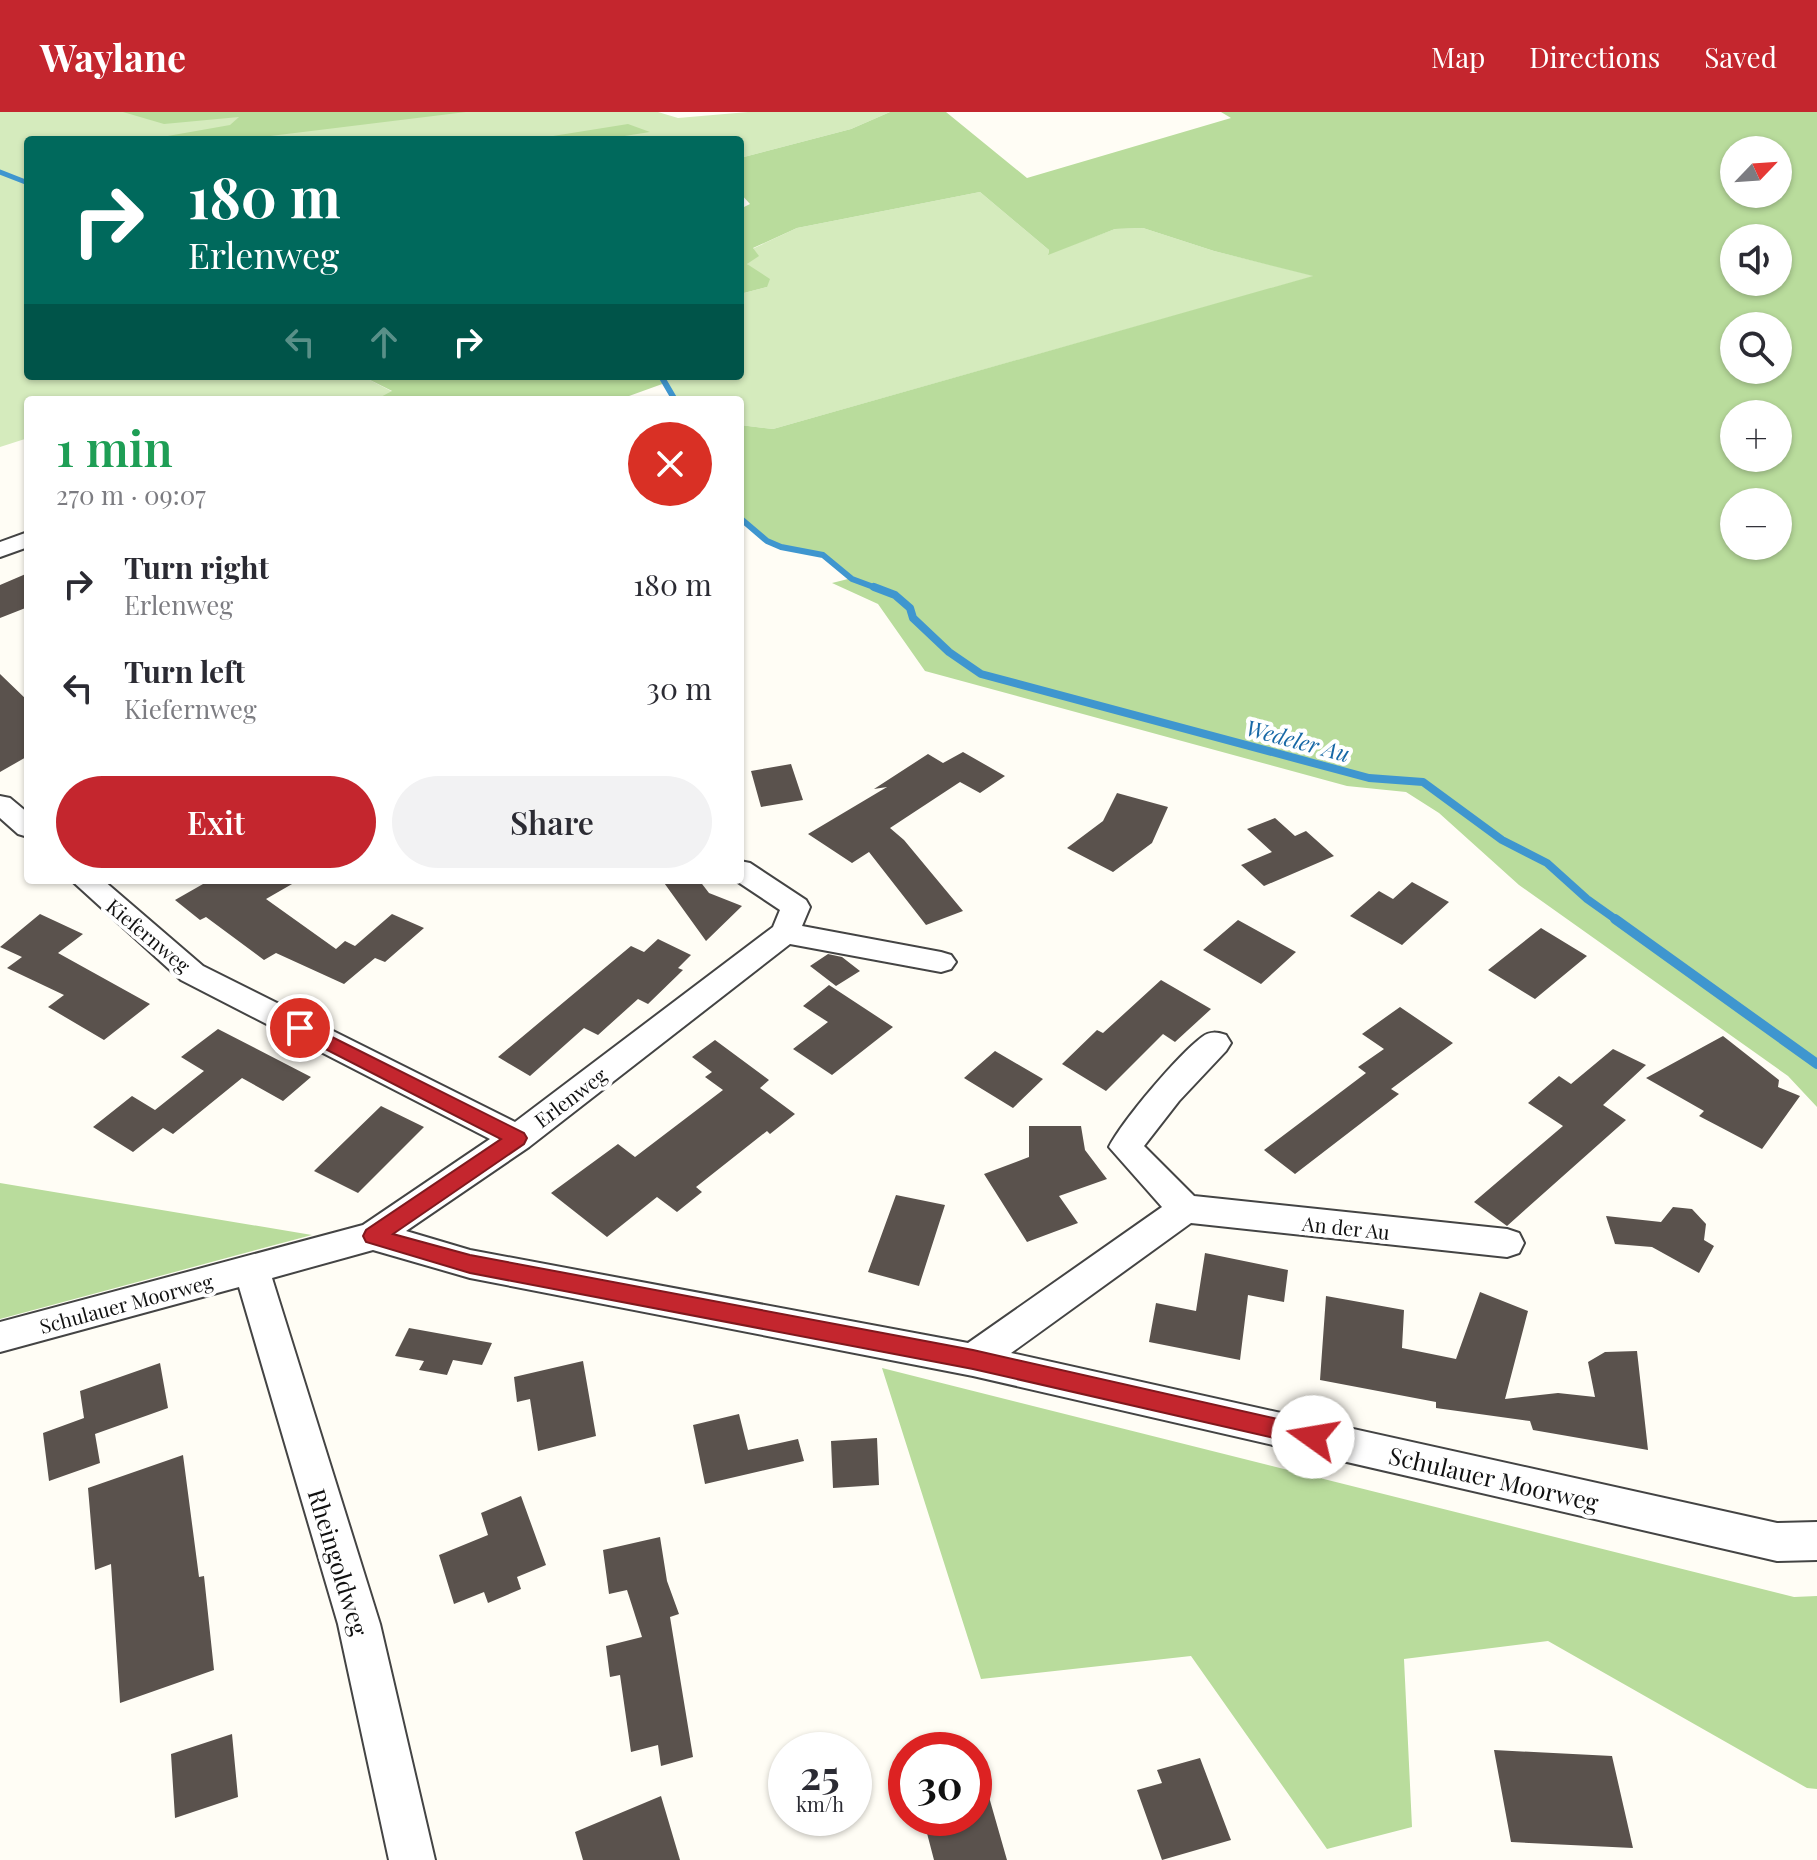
<!DOCTYPE html>
<meta charset="utf-8">
<style>
body{margin:0;font-family:"Playfair Display",serif;background:#f2f2f3;color:#2b2b33;height:100vh;display:flex;flex-direction:column;font-size:30px;white-space:nowrap}
*{box-sizing:border-box;margin:0}
p{font-size:26px;color:#7c7c81}
.icon{flex:none;width:44px;height:44px;fill:none;stroke:currentColor;stroke-width:2;stroke-linecap:round;stroke-linejoin:round}
.map{position:relative;flex:1;overflow:hidden}
.panel{position:absolute;left:24px;top:284px;width:720px;height:488px;display:flex;flex-direction:column;background:#fff;border-radius:8px;box-shadow:0 2px 6px #0004}
.panel>*{flex:none}
.guide{position:absolute;left:24px;top:24px;width:720px;height:244px;border-radius:8px;box-shadow:0 2px 6px #0004;background:#00695c;color:#fff;overflow:hidden}
.needle{width:52px;rotate:65deg}
.controls{position:absolute;left:1720px;top:24px;display:grid;gap:16px}
.controls a{display:grid;place-items:center;width:72px;height:72px;border-radius:50%;background:#fff;box-shadow:0 2px 6px #0004;font-size:40px}
.speed{position:absolute;left:768px;top:1620px;display:flex;gap:16px;font-size:40px;font-weight:700;text-align:center}
.speed>*{display:grid;place-content:center;width:104px;height:104px;border-radius:50%;background:#fff;box-shadow:0 2px 6px #0004;line-height:1}
.speed small{font-size:20px;font-weight:400}
.speed .limit{border:12px solid #d22;background:#fff;color:#111}
.pin{position:absolute;display:grid;place-items:center;width:68px;height:68px;color:#fff;margin:-34px;border:4px solid #fff;border-radius:50%;box-shadow:0 2px 8px #0007}
.me{position:absolute;width:88px;margin:-44px;rotate:283deg;stroke-linejoin:round;filter:drop-shadow(0 0 6px #0008)}
.turn{display:flex;align-items:center;gap:28px;height:168px;padding:0 32px;font-size:36px}
.turn .icon{width:104px;height:104px;stroke-width:2.5}
.turn b{display:block;font-size:56px;line-height:68px}
.lanes{display:flex;align-items:center;height:76px;padding:0 32px;background:#0003;justify-content:center;gap:40px;direction:ltr}
.lanes .off{opacity:.35}
.round{display:grid;place-items:center;flex:none;width:84px;height:84px;border-radius:42px;background:#f2f2f3}
.summary{display:flex;align-items:center;justify-content:space-between;height:136px;padding:0 32px}
h1{font-size:48px;font-weight:600;line-height:60px;color:#1e9e55}
.primary-button{display:flex;gap:16px;margin-top:auto;padding:16px 32px}
.primary-button a{flex:1;height:92px;border-radius:48px;background:#c4262e;color:#fff;font-size:32px;font-weight:600;line-height:92px;text-align:center}
.primary-button a+a{background:#f2f2f3;color:#2b2b33}
ul{padding:0;list-style:none}
li{display:flex;align-items:center;gap:24px;height:104px;padding:0 32px}
li div{flex:1}
li b{display:block;font-size:30px}
li em{font-style:normal}
header{display:flex;align-items:center;gap:48px;box-sizing:border-box;height:112px;padding:0 40px;background:#c4262e;color:#fff}
header strong{font-size:38px}
nav{display:flex;gap:44px;margin-inline-start:auto;font-size:28px}
.map>svg:first-child{display:block}
</style>
<header>
<strong>Waylane</strong>
<nav><a>Map</a><a>Directions</a><a>Saved</a></nav>
</header>
<div class="map">
<svg width="1817" height="1748" viewBox="0 0 1817 1748">
<rect width="100%" height="100%" fill="#fffdf5"/>
<path fill="#d5ebbd" d="M0,0h658l20,6 70,-6h142l-39,17 -111,29v-18h-712v236h334l31,16 -18,8h-347v38l-28,9z
M980,80l69,58 -1,4 67,-25 28,-1 71,23 101,25 -542,153 -33,-4v-25h-65l-14,-24h79v-82l27,-7 -20,-23 5,-15 45,-21z"/>
<path fill="#b9dc9c" fill-rule="evenodd" d="M123,0h343l-220,27 -101,1 85,-15 9,-8 -75,7z
M890,0h56l81,66 204,-60 -10,-6h596v995l-29,-31 -269,-191 -80,-72 -33,-21 -59,-6 -422,-115 -47,-67 -46,-21 20,-5 -29,-23 -42,-8 -14,-6 -27,-23v-93l33,4 540,-153 -99,-25 -71,-23 -28,1 -67,26 1,-5 -69,-58 -183,36 -44,20 6,8 -12,8 23,15 -3,8 -27,7v-76l4,-11 6,-3 -10,-11v-35l111,-29zM1734,38h44v44h-44zM1734,126h44v44h-44zM1734,214h44v44h-44zM1734,302h44v44h-44zM1734,390h44v44h-44z
M628,12l22,8 -51,8h-71z
M362,264h299l4,7 -47,17h-243l17,-9z
M0,1071l312,52 -312,84z
M882,1256l912,229 23,-1v193l-10,-1 -259,-147 -144,18 8,168 -85,22 -136,-193 -210,23z"/>
<g fill="none" stroke-linecap="round" stroke-linejoin="round">
<path stroke="#3f96cf" stroke-width="5" d="M0,60l28,11"/>
<path stroke="#3f96cf" stroke-width="6" d="M661,264l14,24
M740,406l27,23 14,6 42,8 29,24 27,10"/>
<path stroke="#3f96cf" stroke-width="8" d="M874,475l21,8 15,13 3,10 36,34 32,22 388,104 54,4 79,58 45,23 40,36 31,22"/>
<path stroke="#3f96cf" stroke-width="10" d="M1615,807l202,145"/>
</g>
<path fill="#5a524d" d="M28,461v34l-28,11v-33z
M0,562l28,27v55l-28,16z
M963,640l42,24 -25,17 -20,-11 -70,46 14,12 59,71 -37,14 -57,-73 -17,11 -44,-29 79,-47 -13,2 54,-35 15,9z
M791,652l12,36 -42,7 -10,-36z
M1117,681l51,14 -16,36 -39,29 -46,-24 36,-27z
M1275,706l20,18 11,-5 28,25 -70,30 -23,-21 31,-13 -25,-23z
M210,768h89l-33,19 70,50 9,-8 10,5 37,-32 32,14 -39,34 -10,-4 -31,26 -68,-31 -12,7 -58,-43 -6,3 -25,-20z
M662,768h37l10,13 33,13 -36,35z
M1412,770l37,20 -47,43 -52,-29 29,-25 14,8z
M40,802l43,20 -25,19 92,51 -46,36 -56,-33 16,-12 -57,-27 15,-11 -22,-10z
M1238,808l58,32 -35,32 -58,-34z
M1541,816l46,28 -52,43 -47,-29z
M658,827l33,16 -13,13 5,2 -35,34 -10,-5 -40,36 -14,-7 -54,48 -32,-19 133,-111 13,6z
M828,842l14,3 18,14 -24,15 -26,-20z
M1161,868l50,29 -36,33 -12,-8 -57,57 -44,-27 35,-34 6,3z
M829,873l64,42 -61,48 -39,-26 35,-27 -25,-16z
M1400,895l53,36 -62,46 8,5 -104,80 -31,-24 102,-77 -8,-6 26,-18 -22,-15z
M218,917l93,48 -28,24 -41,-23 -69,56 -10,-6 -30,24 -40,-25 39,-31 23,14 49,-39 -23,-14z
M1723,924l56,44 -1,7 22,9 -38,53 -63,-33 5,-5 -58,-33z
M715,928l54,40 -9,8 35,26 -25,20 -3,-3 -71,56 6,5 -25,20 -20,-15 -50,40 -56,-44 67,-49 17,13 88,-67 -18,-13 7,-5 -20,-15z
M1613,937l33,16 -43,40 23,15 -119,106 -33,-24 89,-76 -35,-23 31,-27 12,8z
M995,939l48,28 -30,29 -49,-30z
M381,994l43,21 -66,66 -44,-22z
M1029,1014h52l4,24 22,29 -48,17 19,27 -51,19 -43,-68 45,-17z
M896,1083l49,10 -26,81 -51,-14z
M1673,1095l19,2 14,15 -2,16 10,6 -15,27 -47,-26 -37,-3 -9,-28 55,6z
M1205,1141l83,17 -4,32 -36,-7 -8,65 -91,-18 7,-39 40,8z
M1480,1180l48,19 -23,88 53,-6 37,4 -7,-35 17,-10 32,-1 11,99 -115,-20 -3,-9 -94,-13v-6l-116,-22 6,-84 78,14 -2,38 54,11z
M409,1216l83,15 -10,22 -29,-5 -6,15 -28,-5 5,-9 -29,-5z
M583,1249l13,75 -58,15 -8,-52 -13,3 -3,-25z
M160,1251l8,45 -73,26 5,29 -51,18 -6,-48 41,-15 -4,-27z
M739,1302l9,36 50,-11 6,22 -99,23 -12,-59z
M877,1326l2,47 -46,3 -2,-47z
M183,1343l16,122 5,-1 10,94 -94,33 -9,-139 -16,6 -7,-82z
M521,1384l25,69 -29,12 4,12 -33,14 -4,-11 -30,12 -15,-49 49,-20 -7,-22z
M660,1425l7,44 12,33 -9,3 23,140 -32,9 -3,-21 -27,7 -11,-77 -10,2 -4,-31 36,-9 -15,-47 -18,4 -6,-44z
M232,1622l6,63 -63,21 -4,-64z
M1494,1638l118,6 21,92 -122,-6z
M1200,1646l31,82 -69,20 -25,-70 25,-7 -5,-13z
M981,1657l26,91h-73l-11,-42h51v-48z
M661,1684l19,64h-97l-8,-28z"/>
<g fill="none" stroke-linecap="round" stroke-linejoin="round">
<defs>
<path id="street" d="M28,420v15l-28,10v-15z
M0,684l10,2 18,15v24l-10,-3 -18,-16z
M740,749l10,2 56,37 4,7 -8,19 139,26 10,3 5,7 -5,7 -10,3 -151,-28 -261,203 -123,84 64,19 498,93 194,-136 -53,-60c14,-27 69,-92 93,-110 8,-6 15,-5 24,-2l5,8 -5,8 -47,50 -35,45 50,50 313,33 12,4 5,10 -5,10 -12,4 -316,-34 -180,130 766,170 40,-1v38l-40,1 -804,-185 -503,-98 -97,-28 -101,28 108,346 55,236h-46l-51,-236 -99,-337 -239,65v-30l363,-97 127,-86 -309,-159 -110,-100h32l100,86 312,156 258,-195 7,-17 -45,-30h5z"/>
</defs>
<use href="#street" stroke="#444" stroke-width="4"/>
<use href="#street" fill="#fff" fill-rule="evenodd"/>
</g>
<path fill="#c4262e" stroke="#7f191e" stroke-width="2" d="M300,909l224,112 3,5 -3,6 -131,90 77,21 503,95 340,77 8,3 4,7 -4,7 -8,3 -340,-78 -503,-96 -104,-31 -3,-6 3,-6 135,-91 -207,-106 -3,-5 3,-5z"/>
<g text-anchor="middle" dominant-baseline="central" stroke-width="8" stroke-linejoin="round" paint-order="stroke">
<g font-size="20" fill="#111" stroke="#fff">
<text transform="translate(149 823) rotate(40)">Kiefernweg</text>
<text transform="translate(570 985) rotate(-37)">Erlenweg</text>
<text transform="translate(1346 1115) rotate(6)">An der Au</text>
<text transform="translate(126 1191) rotate(-15)">Schulauer Moorweg</text>
</g>
<g font-size="22" font-style="italic" fill="#1768a6" stroke="#fff">
<text transform="translate(1298 628) rotate(15)">Wedeler Au</text>
</g>
<g font-size="24" fill="#111" stroke="#fff">
<text transform="translate(1494 1366) rotate(13)">Schulauer Moorweg</text>
<text transform="translate(339 1450) rotate(73)">Rheingoldweg</text>
</g>
</g>
</svg>
<div class="controls">
<a><svg class="needle" viewBox="-14 -14 28 28"><path d="M0-13l5 13h-10z" fill="#e53935"/><path d="M0 13l5-13h-10z" fill="#7c7c81"/></svg></a>
<a><svg class="icon" aria-label="sound" viewBox="0 0 24 24"><path d="M4 9h4l5-4v14l-5-4H4zM17 9q2 3 0 6"/></svg></a>
<a><svg class="icon" aria-label="search" viewBox="0 0 24 24"><circle cx="10" cy="10" r="6"/><path d="M15 15l6 6"/></svg></a>
<a>+</a>
<a>−</a>
</div>
<div class="speed"><div>25<small>km/h</small></div><div class="limit">30</div></div>
<div class="pin" style="left:300px;top:916px;background:#d93025"><svg class="icon" aria-label="arrive" viewBox="0 0 24 24"><path d="M6 21V4h12l-3 4 3 4H6"/></svg></div>
<svg class="me" style="left:1313px;top:1325px" viewBox="-20 -20 40 40"><circle r="19" fill="#fff"/><path d="M0-13L10 11 0 6-10 11z" fill="#c4262e"/></svg>
<div class="guide">
<div class="turn"><svg class="icon" aria-label="right" viewBox="0 0 24 24"><path d="M7 20v-9h11M14 6l5 5-5 5"/></svg><div><b>180 m</b>Erlenweg</div></div>
<div class="lanes"><svg class="icon off" aria-label="left" viewBox="0 0 24 24"><path d="M17 20v-9H6M10 6l-5 5 5 5"/></svg><svg class="icon off" aria-label="ahead" viewBox="0 0 24 24"><path d="M12 20V5M6 11l6-6 6 6"/></svg><svg class="icon" aria-label="right" viewBox="0 0 24 24"><path d="M7 20v-9h11M14 6l5 5-5 5"/></svg></div>
</div>
<section class="panel">
<div class="summary"><div><h1>1 min</h1><p>270 m · 09:07</p></div><a class="round" style="background:#d93025;color:#fff"><svg class="icon" aria-label="close" viewBox="0 0 24 24"><path d="M6 6l12 12M18 6L6 18"/></svg></a></div>
<ul>
<li><svg class="icon" aria-label="right" viewBox="0 0 24 24"><path d="M7 20v-9h11M14 6l5 5-5 5"/></svg><div><b>Turn right</b><p>Erlenweg</p></div><em>180 m</em></li>
<li><svg class="icon" aria-label="left" viewBox="0 0 24 24"><path d="M17 20v-9H6M10 6l-5 5 5 5"/></svg><div><b>Turn left</b><p>Kiefernweg</p></div><em>30 m</em></li>
</ul>
<div class="primary-button"><a>Exit</a><a>Share</a></div>
</section>
</div>
